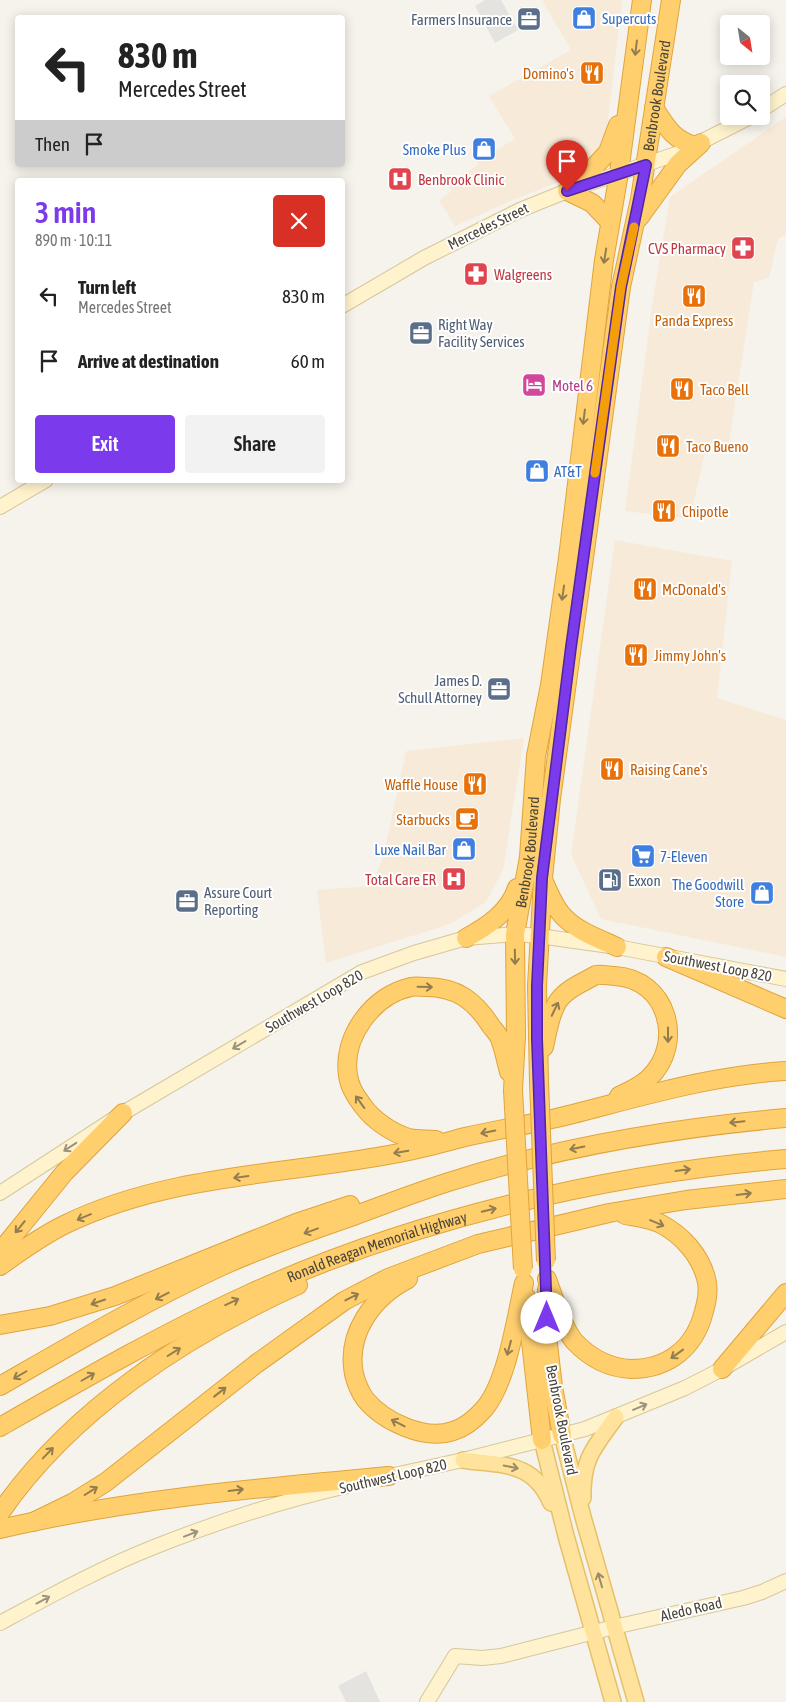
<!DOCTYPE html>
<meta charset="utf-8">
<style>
body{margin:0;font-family:"Asap Condensed",sans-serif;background:#f2f2f2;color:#222;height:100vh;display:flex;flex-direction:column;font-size:19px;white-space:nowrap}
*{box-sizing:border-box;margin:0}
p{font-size:16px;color:#767676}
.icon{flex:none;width:28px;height:28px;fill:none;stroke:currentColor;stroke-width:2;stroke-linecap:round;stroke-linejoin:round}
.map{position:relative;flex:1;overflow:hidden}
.panel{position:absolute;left:15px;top:178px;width:330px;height:305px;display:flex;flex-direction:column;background:#fff;border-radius:5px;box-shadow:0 2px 12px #0003}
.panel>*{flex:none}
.banner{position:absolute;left:15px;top:15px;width:330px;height:152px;border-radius:5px;box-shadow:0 2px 12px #0003;background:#fff;color:#222;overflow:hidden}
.needle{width:32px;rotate:150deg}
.controls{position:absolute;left:720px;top:15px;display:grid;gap:10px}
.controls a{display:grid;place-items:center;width:50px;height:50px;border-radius:5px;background:#fff;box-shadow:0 2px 12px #0003;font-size:25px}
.pin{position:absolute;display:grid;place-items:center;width:42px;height:42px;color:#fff;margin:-51px -21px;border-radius:50% 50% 50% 0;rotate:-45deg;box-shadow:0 0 5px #0007}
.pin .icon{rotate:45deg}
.me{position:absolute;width:55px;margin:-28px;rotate:0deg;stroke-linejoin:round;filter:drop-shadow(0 0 4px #0008)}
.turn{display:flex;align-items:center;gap:18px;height:105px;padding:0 20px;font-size:22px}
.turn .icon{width:65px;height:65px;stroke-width:2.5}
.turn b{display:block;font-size:35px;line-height:42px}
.then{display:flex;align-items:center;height:48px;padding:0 20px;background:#0003;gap:10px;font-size:19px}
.round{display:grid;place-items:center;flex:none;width:52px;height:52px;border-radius:5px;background:#f2f2f2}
.headline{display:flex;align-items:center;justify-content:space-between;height:85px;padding:0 20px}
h1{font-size:30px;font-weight:600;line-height:38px;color:#7c3aed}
.cta{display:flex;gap:10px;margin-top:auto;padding:10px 20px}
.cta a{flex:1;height:58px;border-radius:5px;background:#7c3aed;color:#fff;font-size:20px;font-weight:600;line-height:58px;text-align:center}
.cta a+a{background:#f2f2f2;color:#222}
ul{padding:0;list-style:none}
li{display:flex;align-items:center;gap:15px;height:65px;padding:0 20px}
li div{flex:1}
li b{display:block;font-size:19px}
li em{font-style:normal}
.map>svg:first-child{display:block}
</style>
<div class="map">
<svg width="786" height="1702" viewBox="0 0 786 1702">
<rect width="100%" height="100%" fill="#f6f3ec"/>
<path fill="#f7ead8" d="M542,0h80l-17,147 -10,16 -21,13 -57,22 -62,28 -16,-26 13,-9 -4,-7 30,-19 -2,-3 39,-23 -26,-43 82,-46z
M786,117v117l-8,5 -9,39 -15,4 -25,160 -22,1 -17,76 -65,-8 27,-205 18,-109z
M615,540l117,21 -15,137 69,22v237l-185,-38 -30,-65z
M524,738l-21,132 -17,32 -36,22 -124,39 -9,-73 54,-4 12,-28 23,-107z"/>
<path fill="#e5e3e0" d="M485,0h16l17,30 -23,13 -20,-37z
M366,1671l14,31h-34l-8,-16z"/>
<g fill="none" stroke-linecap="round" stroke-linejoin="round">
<defs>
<path id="secondary" d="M761,110l25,-16
M342,306l82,-48 96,-48 47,-19 112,-38 73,-37
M0,507l46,-27
M0,1193l123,-80 239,-141 52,-19 52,-15 49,-4 24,2 78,11 169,32
M380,1478l83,-18 122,-31 100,-41 37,-19 64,-37
M0,1623c50,-27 101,-55 154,-76 63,-25 127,-46 193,-61
M427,1702l28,-46 27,2 19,-2 113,-29 129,-29 19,-6 24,-11"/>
<path id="primary" d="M562,1435l21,82 53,185
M542,1440l24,96 47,166
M463,1460c40,6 70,1 88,43
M583,1498c-1,-40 11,-50 33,-81"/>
<g id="highway">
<path d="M654,108c13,19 18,31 41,38"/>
<path d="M575,188l33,-36 10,-27"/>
<path d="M567,191l25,12 18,19"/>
<path d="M639,218l39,-54 23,-21"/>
<path d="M543,880c6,12 11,28 22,38 14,14 35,21 52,29"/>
<path d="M466,938c22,-12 43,-26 51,-50"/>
<path d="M666,957l120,52"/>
<path d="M544,1047c3,-13 5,-28 11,-40 4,-11 18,-20 28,-25 4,-2 9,-5 13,-7 6,-1 14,1 19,1 53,3 70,68 34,102 -8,8 -20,13 -30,18"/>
<path id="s1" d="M539,1082l-2,-96 6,-108 8,-79 70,-512 19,-88 31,-199"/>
<path id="s2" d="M513,1090l3,-53 -1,-103 14,-77 7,-101 14,-71 18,-127 36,-298 15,-87 23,-173"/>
<path d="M436,1140c-9,-1 -19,0 -27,-2 -17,-5 -36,-18 -46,-32 -7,-9 -14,-20 -15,-31 -6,-38 25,-80 63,-88 5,-1 11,0 15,0 31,0 49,14 65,39 3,4 7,8 9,13 4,10 6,22 9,33"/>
<path d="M0,1252l64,-79 59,-60"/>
<path d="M0,1266c21,-15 43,-31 66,-42 107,-52 229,-49 343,-73 19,-4 37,-9 56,-14 36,-8 73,-14 108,-23 70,-18 141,-39 213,-43"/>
<path d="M408,1279c-35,18 -62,54 -54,95 2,8 6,18 11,25 18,22 59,42 88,32 11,-3 23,-13 31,-22 23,-26 32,-91 40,-126"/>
<path d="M547,1279c6,17 16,49 27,62 15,16 35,27 57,28 37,0 64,-21 73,-58 3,-10 5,-23 2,-33 -6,-23 -24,-43 -45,-54 -11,-6 -24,-7 -36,-9"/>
<path d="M547,1289v47l6,51 9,48"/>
<path d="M526,1297l16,143"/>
<path d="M0,1325l50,-9 65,-20 181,-73 54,-18"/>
<path d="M722,1369l64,-76"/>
<path d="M0,1386c73,-42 146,-85 222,-120 44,-20 89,-35 134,-51 33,-12 66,-25 99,-35 108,-34 219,-52 331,-62"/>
<path id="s3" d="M0,1427c82,-47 163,-94 249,-133 164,-75 357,-120 537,-135"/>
<path d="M0,1513c71,-103 185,-177 298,-228"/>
<path d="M33,1522l41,-20 32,-20 150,-118 88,-63 44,-23 90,-34 131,-31 77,-13 100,-11"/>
<path d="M0,1529c128,-30 259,-41 389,-53"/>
</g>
</defs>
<use href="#secondary" stroke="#d6c79b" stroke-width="16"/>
<use href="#primary" stroke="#e6c16a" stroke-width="18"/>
<use href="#highway" stroke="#e0a43c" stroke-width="20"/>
<use href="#secondary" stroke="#fff3cd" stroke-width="14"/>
<use href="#primary" stroke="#ffe39c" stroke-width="15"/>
<use href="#highway" stroke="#ffcf6e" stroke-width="18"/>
<defs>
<path id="highway-bridge" d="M539,1082l7,179
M513,1090l10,179"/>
</defs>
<use href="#highway-bridge" stroke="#e0a43c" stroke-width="20" stroke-linecap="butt"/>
<use href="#highway-bridge" stroke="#ffcf6e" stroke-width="18"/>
</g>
<defs><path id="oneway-shaft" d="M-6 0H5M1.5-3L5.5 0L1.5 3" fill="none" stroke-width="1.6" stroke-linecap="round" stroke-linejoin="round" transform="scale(1.25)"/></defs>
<g stroke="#937c4e">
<use href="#oneway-shaft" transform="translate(636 48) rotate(97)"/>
<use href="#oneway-shaft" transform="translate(605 256) rotate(99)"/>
<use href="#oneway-shaft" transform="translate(584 417) rotate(97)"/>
<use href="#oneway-shaft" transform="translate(563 593) rotate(98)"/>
<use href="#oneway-shaft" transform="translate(515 957) rotate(89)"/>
<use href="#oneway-shaft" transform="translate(425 987) rotate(1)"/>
<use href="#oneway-shaft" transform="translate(555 1009) rotate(-64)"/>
<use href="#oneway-shaft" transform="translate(668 1035) rotate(90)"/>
<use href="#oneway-shaft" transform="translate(360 1102) rotate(-126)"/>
<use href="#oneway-shaft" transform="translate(737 1122) rotate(174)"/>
<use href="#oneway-shaft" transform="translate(488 1132) rotate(168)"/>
<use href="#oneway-shaft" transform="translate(577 1148) rotate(169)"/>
<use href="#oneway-shaft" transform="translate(401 1152) rotate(170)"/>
<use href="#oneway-shaft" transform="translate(683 1170) rotate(-7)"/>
<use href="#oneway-shaft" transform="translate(241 1177) rotate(172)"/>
<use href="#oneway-shaft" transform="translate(744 1194) rotate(-7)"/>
<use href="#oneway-shaft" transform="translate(489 1210) rotate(-14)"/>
<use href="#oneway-shaft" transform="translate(84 1217) rotate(157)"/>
<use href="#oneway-shaft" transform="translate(657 1223) rotate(23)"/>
<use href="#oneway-shaft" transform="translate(20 1227) rotate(129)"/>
<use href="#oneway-shaft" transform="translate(311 1231) rotate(160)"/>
<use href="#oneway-shaft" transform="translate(162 1296) rotate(153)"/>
<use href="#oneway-shaft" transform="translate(352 1297) rotate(-27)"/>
<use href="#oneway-shaft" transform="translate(98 1302) rotate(161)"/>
<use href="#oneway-shaft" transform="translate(232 1302) rotate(-25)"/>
<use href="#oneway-shaft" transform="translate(509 1348) rotate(105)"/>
<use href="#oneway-shaft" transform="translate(174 1352) rotate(-32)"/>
<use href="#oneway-shaft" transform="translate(677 1354) rotate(144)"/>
<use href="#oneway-shaft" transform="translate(20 1375) rotate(150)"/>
<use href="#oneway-shaft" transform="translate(88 1377) rotate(-30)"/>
<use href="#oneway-shaft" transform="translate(220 1392) rotate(-38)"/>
<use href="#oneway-shaft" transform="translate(398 1423) rotate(-153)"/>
<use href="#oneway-shaft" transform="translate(48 1453) rotate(-46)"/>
<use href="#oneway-shaft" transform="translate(236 1490) rotate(-7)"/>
<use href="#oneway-shaft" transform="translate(91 1491) rotate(-32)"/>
</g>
<g stroke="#9c937c">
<use href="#oneway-shaft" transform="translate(239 1045) rotate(149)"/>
<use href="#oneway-shaft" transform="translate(70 1147) rotate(147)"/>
<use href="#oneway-shaft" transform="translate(640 1407) rotate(-23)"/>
<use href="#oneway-shaft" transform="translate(191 1534) rotate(-21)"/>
<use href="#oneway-shaft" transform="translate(43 1600) rotate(-28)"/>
</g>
<g stroke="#9c8c66">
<use href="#oneway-shaft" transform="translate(511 1467) rotate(12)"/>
<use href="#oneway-shaft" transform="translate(600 1580) rotate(-106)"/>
</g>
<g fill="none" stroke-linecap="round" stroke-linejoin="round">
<defs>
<path id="route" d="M547,1318l-10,-279v-53l5,-108 29,-231 50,-360 25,-122 -79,26"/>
</defs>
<use href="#route" stroke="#51269a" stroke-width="12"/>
<use href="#route" stroke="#7c3aed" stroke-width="9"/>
<path stroke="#f59e0b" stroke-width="9" d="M595,473l26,-186 13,-60"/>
</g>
<defs>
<symbol id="shop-square" viewBox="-11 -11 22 22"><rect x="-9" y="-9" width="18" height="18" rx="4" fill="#3f7fe0" stroke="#fff"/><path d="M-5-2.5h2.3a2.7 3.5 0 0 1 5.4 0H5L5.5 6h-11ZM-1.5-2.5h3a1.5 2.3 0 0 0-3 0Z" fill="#fff"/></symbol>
<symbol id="office-square" viewBox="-11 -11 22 22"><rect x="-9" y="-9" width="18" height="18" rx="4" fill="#5c6f8a" stroke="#fff"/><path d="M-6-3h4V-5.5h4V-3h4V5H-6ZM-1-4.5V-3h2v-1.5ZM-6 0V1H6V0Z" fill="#fff"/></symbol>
<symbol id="restaurant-square" viewBox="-11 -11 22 22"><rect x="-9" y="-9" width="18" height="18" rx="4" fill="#e8710a" stroke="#fff"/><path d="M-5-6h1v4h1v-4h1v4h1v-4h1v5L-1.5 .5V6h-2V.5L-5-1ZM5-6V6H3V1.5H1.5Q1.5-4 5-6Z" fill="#fff"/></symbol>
<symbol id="hospital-square" viewBox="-11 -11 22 22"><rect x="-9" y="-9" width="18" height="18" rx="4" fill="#e0444e" stroke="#fff"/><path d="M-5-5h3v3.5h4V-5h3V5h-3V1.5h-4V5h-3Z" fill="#fff"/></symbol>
<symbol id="pharmacy-square" viewBox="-11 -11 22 22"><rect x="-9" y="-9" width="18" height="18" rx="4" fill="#e0444e" stroke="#fff"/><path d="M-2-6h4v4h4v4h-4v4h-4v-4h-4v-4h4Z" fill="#fff"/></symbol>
<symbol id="hotel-square" viewBox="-11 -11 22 22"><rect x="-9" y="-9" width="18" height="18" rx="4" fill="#d1479c" stroke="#fff"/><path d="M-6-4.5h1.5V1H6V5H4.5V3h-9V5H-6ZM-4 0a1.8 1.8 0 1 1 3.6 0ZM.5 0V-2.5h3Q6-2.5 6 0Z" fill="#fff"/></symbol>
<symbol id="cafe-square" viewBox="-11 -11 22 22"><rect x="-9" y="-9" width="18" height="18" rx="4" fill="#e8710a" stroke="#fff"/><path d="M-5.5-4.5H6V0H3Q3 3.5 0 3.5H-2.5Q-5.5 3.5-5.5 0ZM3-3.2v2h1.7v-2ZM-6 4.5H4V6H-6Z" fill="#fff"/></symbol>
<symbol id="supermarket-square" viewBox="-11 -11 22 22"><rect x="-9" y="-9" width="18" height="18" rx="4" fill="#3f7fe0" stroke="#fff"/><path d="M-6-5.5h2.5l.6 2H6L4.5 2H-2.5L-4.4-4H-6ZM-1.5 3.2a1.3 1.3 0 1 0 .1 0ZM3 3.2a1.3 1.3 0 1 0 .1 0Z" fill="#fff"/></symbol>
<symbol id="fuel-square" viewBox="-11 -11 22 22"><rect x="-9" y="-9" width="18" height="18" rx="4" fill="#5c6f8a" stroke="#fff"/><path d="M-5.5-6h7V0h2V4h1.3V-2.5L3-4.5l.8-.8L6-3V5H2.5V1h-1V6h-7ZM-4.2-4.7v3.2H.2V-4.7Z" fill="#fff"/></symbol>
</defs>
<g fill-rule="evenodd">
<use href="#shop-square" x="570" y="4" width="28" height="28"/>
<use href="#office-square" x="515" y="5" width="28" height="28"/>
<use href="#restaurant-square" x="578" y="59" width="28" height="28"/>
<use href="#shop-square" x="470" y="135" width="28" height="28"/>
<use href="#hospital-square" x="386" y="165" width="28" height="28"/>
<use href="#pharmacy-square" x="729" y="234" width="28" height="28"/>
<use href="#pharmacy-square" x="462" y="260" width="28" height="28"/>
<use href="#restaurant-square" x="680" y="282" width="28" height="28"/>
<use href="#office-square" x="407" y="319" width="28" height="28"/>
<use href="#hotel-square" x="520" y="371" width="28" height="28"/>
<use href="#restaurant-square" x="668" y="375" width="28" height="28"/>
<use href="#restaurant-square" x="654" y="432" width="28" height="28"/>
<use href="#shop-square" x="523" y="457" width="28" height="28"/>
<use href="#restaurant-square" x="650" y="497" width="28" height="28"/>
<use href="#restaurant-square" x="631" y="575" width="28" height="28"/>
<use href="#restaurant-square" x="622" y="641" width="28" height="28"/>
<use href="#office-square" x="485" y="675" width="28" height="28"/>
<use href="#restaurant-square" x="598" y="755" width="28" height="28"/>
<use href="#restaurant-square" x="461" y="770" width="28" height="28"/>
<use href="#cafe-square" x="453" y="805" width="28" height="28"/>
<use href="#shop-square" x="450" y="835" width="28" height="28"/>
<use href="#supermarket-square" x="629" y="842" width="28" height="28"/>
<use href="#hospital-square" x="440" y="865" width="28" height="28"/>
<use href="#fuel-square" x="596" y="866" width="28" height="28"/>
<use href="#shop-square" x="748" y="879" width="28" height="28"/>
<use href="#office-square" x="173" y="887" width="28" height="28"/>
</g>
<g text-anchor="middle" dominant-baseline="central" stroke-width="4" stroke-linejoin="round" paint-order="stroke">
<g font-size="15" fill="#366cbe" stroke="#fff" text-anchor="start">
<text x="602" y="18">Supercuts</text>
<text x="466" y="149" text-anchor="end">Smoke Plus</text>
<text x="554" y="471">AT&amp;T</text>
<text x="446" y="849" text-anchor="end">Luxe Nail Bar</text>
<text x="660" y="856">7-Eleven</text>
<text x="744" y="884" text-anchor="end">The Goodwill<tspan x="744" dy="17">Store</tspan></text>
</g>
<g font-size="15" fill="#4e5e75" stroke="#fff" text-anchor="start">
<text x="512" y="19" text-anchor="end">Farmers Insurance</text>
<text x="438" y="324">Right Way<tspan x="438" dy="17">Facility Services</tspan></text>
<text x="482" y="680" text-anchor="end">James D.<tspan x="482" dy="17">Schull Attorney</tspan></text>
<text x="628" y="880">Exxon</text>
<text x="204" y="892">Assure Court<tspan x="204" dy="17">Reporting</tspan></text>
</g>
<g font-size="15" fill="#c56008" stroke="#fff" text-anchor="start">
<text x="574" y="73" text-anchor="end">Domino's</text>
<text x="694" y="320" text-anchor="middle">Panda Express</text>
<text x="700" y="389">Taco Bell</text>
<text x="686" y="446">Taco Bueno</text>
<text x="682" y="511">Chipotle</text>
<text x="662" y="589">McDonald's</text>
<text x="654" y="655">Jimmy John's</text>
<text x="630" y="769">Raising Cane's</text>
<text x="458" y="784" text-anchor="end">Waffle House</text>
<text x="450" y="819" text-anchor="end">Starbucks</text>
</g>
<g font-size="15" fill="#4b4439" stroke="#fff">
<text stroke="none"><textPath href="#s1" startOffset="995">Benbrook Boulevard</textPath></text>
<text transform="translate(488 226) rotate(-26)">Mercedes Street</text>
<text stroke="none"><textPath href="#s2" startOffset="239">Benbrook Boulevard</textPath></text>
<text transform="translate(718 966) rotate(11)">Southwest Loop 820</text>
<text transform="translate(314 1001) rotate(-30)">Southwest Loop 820</text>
<text stroke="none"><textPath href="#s3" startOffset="419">Ronald Reagan Memorial Highway</textPath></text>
<text transform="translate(562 1420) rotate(79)">Benbrook Boulevard</text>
<text transform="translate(393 1476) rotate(-13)">Southwest Loop 820</text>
<text transform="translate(691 1609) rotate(-13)">Aledo Road</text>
</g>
<g font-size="15" fill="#be3a42" stroke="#fff" text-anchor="start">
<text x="418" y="179">Benbrook Clinic</text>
<text x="726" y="248" text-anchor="end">CVS Pharmacy</text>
<text x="494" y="274">Walgreens</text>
<text x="436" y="879" text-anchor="end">Total Care ER</text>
</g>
<g font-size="15" fill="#b23c85" stroke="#fff" text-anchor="start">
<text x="552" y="385">Motel 6</text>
</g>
</g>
</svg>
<div class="controls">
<a><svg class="needle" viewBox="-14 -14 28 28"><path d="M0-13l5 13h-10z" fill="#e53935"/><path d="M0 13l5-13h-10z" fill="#767676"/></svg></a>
<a><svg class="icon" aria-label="search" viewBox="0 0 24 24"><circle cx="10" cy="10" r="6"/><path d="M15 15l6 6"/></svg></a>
</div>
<div class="pin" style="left:567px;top:191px;background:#d93025"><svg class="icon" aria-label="arrive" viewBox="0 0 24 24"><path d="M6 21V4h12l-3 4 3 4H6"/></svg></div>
<svg class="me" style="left:547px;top:1318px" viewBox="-20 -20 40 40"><circle r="19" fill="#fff"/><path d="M0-13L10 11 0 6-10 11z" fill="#7c3aed"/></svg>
<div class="banner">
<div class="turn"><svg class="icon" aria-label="left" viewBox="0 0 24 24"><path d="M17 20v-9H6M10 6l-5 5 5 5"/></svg><div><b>830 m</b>Mercedes Street</div></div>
<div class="then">Then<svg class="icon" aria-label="arrive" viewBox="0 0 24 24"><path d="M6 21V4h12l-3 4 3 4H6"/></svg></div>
</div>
<section class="panel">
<div class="headline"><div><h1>3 min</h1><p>890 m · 10:11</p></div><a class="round" style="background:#d93025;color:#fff"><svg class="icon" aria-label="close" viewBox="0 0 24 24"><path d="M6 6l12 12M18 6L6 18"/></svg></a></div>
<ul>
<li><svg class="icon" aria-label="left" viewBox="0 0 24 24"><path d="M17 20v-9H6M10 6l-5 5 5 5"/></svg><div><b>Turn left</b><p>Mercedes Street</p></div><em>830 m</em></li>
<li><svg class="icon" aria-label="arrive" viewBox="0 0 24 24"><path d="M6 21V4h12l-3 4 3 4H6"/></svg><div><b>Arrive at destination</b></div><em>60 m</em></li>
</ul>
<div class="cta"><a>Exit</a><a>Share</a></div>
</section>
</div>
